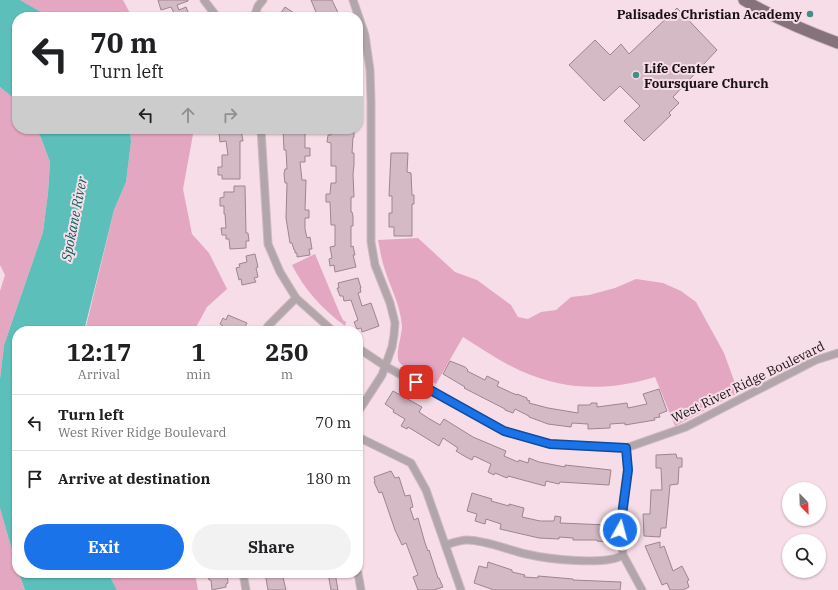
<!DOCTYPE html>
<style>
body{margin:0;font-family:"IBM Plex Serif",serif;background:#f2f2f2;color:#202124;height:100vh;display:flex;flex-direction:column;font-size:15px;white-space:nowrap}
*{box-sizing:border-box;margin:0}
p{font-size:13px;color:#757577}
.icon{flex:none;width:22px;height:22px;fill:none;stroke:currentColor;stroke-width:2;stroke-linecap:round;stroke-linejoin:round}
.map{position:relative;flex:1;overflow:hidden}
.details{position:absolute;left:12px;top:326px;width:351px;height:252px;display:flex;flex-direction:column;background:#fff;border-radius:16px;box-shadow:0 1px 3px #0004}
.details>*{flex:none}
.hud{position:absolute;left:12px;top:12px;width:351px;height:122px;border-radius:16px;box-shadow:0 1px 3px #0004;background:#fff;color:#202124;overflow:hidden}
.needle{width:26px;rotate:157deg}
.buttons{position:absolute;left:782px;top:482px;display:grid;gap:8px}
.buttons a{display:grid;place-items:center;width:44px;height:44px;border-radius:50%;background:#fff;box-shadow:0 1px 3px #0004;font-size:20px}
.pin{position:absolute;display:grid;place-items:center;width:34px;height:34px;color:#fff;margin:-17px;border-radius:8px;box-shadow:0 2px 6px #0006}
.me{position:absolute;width:44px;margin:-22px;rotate:7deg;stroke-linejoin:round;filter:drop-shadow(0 0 3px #0008)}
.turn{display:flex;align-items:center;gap:14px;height:84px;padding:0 12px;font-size:18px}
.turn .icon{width:52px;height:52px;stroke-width:2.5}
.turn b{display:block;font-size:28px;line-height:34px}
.lanes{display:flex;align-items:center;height:38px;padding:0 12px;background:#0003;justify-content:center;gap:20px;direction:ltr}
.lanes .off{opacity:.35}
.eta{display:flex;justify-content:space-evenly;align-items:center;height:68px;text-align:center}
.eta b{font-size:24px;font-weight:700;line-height:28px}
.primary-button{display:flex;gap:8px;margin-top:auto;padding:8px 12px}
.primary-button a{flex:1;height:46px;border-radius:24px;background:#1a73e8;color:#fff;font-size:16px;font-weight:700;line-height:46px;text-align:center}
.primary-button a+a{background:#f2f2f2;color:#202124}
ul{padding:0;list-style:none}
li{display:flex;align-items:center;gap:12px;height:56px;padding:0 12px;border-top:1px solid #e0e0e0}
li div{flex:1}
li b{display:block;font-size:15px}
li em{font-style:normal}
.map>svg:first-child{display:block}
</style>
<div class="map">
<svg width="838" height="590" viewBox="0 0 838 590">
<rect width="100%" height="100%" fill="#f7dde7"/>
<path fill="#e4a7c1" d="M20,0h103l9,17h-82z
M0,87l17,14v28h19l5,9 9,24 -2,31 -5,39 -39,113 -4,34v-88l5,-16 -5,-10z
M130,129h64l-11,60 9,45 17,19 18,36 -20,18 -13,24h-109l29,-121 12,-28 5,-40z
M418,238l37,34 22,8 34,25 7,12 10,2 13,-7 15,-2 15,-13 18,-2 26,-7 21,-9 27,4 18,8 15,11 28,51 12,33 4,6 -65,34 -20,-49c-46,14 -89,14 -134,-6 -20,-9 -39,-22 -58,-34l-27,47c-9,-5 -32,-15 -37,-22 -4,-9 3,-26 3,-36 -2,-23 -12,-39 -18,-59 -3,-9 -4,-18 -6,-27z
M315,254l25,60 3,6 3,2 -1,4c-22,-16 -41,-37 -53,-61z
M0,508l17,60v5h2l6,17h-25z
M108,573h87l3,17h-81z"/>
<path fill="#5cbfba" d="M0,0h20l30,17h-33v84l-17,-14z
M36,129h94l1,13 -5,40 -12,28 -30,121h-67v237l-17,-60v-129l4,-34 39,-113 5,-39 2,-31 -9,-24z
M19,573h89l9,17h-92z"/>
<path fill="#d4bac4" stroke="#9d858e" d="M158,0h30v1l-11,4 2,5 7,-3 4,10h-14l-5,-10 -10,3z
M311,0h21l8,17h-22z
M285,7l15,10h-22z
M677,8l40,42 -44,47 6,6 -10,10 2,2 -27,26 -20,-20 16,-15 -20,-20 -16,15 -35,-36 26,-25 15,15 11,-11 8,10z
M222,129h19l2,12h-3v38h-18v-4h-4v-8h4v-12h6l-2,-14 -6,1 -1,-9 4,-1z
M283,129h22v19h5v8h-5v6h-5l2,18h4l-1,30h4v8h-4v11l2,9 3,-1 2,12h-3l1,6 -13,2v-4h-2v-3h-1l-2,-7h-2l-4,-25 1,-35h-2l-1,-9 1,-5h2l-1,-19h-2z
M332,129h22v8h-1l-1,16h2v12l-1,9 1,23h-3v15h1l1,4v10h-2v21l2,-1 2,9h-2l3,12 -21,5 -1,-7 -4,1 -1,-7 3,-1 -2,-11 5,-1v-21h-4l-1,-23h-4v-8h4l1,-11h5v-17h-5v-23l-4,-1 1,-7h3z
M391,153h17l-1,19 4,1 1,22h2v9h-2v32h-18v-9h-5v-14h3v-17h-3z
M234,186h11l1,47h2l1,8h-3v7l-16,1 -1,-10h-3v-4h-4l-1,-7h5l-1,-14h-1v-8h-4v-8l4,-1v-5h10z
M255,254l3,13 -2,1 2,9 -4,1 2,4 -14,3 -1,-6 -2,1 -3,-12 4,-1 -1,-3 8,-2 -1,-6z
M358,278l3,10h-1l1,4 -3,1 4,13 9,-3 8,23 -17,6 -1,-4 -4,1 -3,-7 4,-2 -7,-20 -7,1 -1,-5h-3l-3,-8h2l-1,-5z
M228,315l19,8 -4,8h-22l2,-5 -3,-2 3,-6 3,2z
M450,361l15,6 3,3 -1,1 18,9 2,-4 12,6 -2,4 15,7 5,2v-1l10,4v2l3,1 -1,2 19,5 30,5v-8h12l1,-2h6v4l30,-4 1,5 19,-4 -4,-10 16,-5 8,22 -8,3 1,3 -6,1 1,2 -30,5v-2l-15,1v4l-22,1v-5l-16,-1 -1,4 -23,-3 -19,-7v-1l-14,-7 -2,4 -8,-3v-1l-41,-21 1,-1 -22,-13z
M393,391l29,16 -3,5 9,6 12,7 4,-6 29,18 33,14 -2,5 14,6 1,-2 9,3 1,-5 10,4 26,5v-2l46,5 -2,15 -49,-3 -1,2 -13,-3 -1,5 -37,-10 -1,2 -12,-5 -1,2 -6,-3 3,-8 -17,-8 -2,4 -6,-3 -10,-6 2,-3 -15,-10 -4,8 -31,-19 -1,2 -6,-3 4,-7 -12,-7 1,-2 -9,-6z
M676,454l1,4h5v9h-3l-1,17 -8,1 -4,43h-5l-1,9 -16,-1 -1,-22h7l1,-24h11l-1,-22h-5v-13z
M391,471l4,7 4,-1 6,19 5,-1 3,12 -3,1 4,12 4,-2 7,25 3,8 1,-1 9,28h1l4,9 -9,3h-16l-5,-13 5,-2 -12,-32 -4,2 -7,-15 -13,-38 -3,1 -5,-11h1l-1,-5z
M472,493l20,6 -1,2 18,5v-2l15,4 -2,9 18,4h14l1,-5 6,1 -1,6 48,2 -1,17 -10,-1v-1h-24v-2l-14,-1v2l-20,-1 -39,-9 1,-5 -15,-5 -1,5 -10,-3 2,-7 -10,-3z
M660,542v6l4,-2 9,25 9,-5 7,14 -2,1 2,6 -6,3h-13l-3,-7 -5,2 -17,-39z
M488,562l24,8v2l13,3 -1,2 14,1v-2l35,3v1l48,2 -1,8h-126l-20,-7 5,-17 8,2z
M208,573h19l1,10 -2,1v3l-14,3 -1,-10h-2z
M265,573h17l4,17h-18z
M328,573h7l3,17h-7z"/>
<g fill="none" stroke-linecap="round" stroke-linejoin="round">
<defs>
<path id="minor" d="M204,0l13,17
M353,0l12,35 5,35 1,31v141l4,23 15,38 5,20 -1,12 -2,12 -10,28 -24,37
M254,17l4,-11 5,-6
M261,129l7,115 12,28 16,26 37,33
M265,331l3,-5 28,-28
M358,348l27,18 119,65 46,13 76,4 60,-21 130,-67 22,-7
M358,437l53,26 15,27 35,100
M626,448l2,22 -8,60 3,25 19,35
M446,545c6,-2 14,-5 21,-5 18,0 41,10 59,14 21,5 80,12 97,1
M243,573l3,17
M358,573l3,17"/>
<path id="primary" d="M744,0c30,18 62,31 94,43"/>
</defs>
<use href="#minor" stroke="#cfb8c1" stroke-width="9"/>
<use href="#primary" stroke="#cfb8c1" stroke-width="13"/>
<use href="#minor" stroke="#b2a6ab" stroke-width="7"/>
<use href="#primary" stroke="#86727a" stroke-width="11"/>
</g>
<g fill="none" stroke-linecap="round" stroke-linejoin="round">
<defs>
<path id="route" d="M416,382l88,49 46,13 76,4 2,22 -8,60"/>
</defs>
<use href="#route" stroke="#114b97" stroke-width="10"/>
<use href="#route" stroke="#1a73e8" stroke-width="7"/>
</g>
<g fill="#468d89" stroke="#f7dde7" stroke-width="1.5">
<circle cx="810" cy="14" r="4"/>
<circle cx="636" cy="75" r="4"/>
</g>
<g text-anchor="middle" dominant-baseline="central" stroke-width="4" stroke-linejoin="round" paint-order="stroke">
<g font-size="13" font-weight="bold" fill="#1a1115" stroke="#f7dde7" text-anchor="end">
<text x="802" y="14">Palisades Christian Academy</text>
<text x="644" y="68" text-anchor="start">Life Center<tspan x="644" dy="15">Foursquare Church</tspan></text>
</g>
<g font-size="13" fill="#1a1115" stroke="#f7dde7">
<text transform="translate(748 382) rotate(-26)">West River Ridge Boulevard</text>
</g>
<g font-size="14" font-style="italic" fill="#07605d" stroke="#f7dde7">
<text transform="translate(74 219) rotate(-79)">Spokane River</text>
</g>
</g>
</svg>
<div class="buttons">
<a><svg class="needle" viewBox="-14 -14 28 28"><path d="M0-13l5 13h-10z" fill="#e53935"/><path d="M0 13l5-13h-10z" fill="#757577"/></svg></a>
<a><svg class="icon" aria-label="search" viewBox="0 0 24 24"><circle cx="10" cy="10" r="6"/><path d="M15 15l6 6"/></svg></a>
</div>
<div class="pin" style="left:416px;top:382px;background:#d93025"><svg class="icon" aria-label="arrive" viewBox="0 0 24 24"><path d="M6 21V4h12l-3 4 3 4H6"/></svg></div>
<svg class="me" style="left:620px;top:530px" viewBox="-20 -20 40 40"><circle r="17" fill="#1a73e8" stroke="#fff" stroke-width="3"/><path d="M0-11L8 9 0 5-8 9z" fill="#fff"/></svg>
<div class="hud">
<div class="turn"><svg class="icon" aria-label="left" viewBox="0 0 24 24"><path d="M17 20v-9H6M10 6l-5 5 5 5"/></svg><div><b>70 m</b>Turn left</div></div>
<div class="lanes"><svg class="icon" aria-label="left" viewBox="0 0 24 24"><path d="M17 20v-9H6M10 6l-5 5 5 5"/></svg><svg class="icon off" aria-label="ahead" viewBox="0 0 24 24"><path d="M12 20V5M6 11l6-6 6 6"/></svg><svg class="icon off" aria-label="right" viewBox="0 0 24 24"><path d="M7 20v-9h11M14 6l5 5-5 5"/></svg></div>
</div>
<section class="details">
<div class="eta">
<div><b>12:17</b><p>Arrival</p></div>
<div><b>1</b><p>min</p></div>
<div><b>250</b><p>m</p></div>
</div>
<ul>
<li><svg class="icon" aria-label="left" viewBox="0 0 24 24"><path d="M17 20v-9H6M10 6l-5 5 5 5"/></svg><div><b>Turn left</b><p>West River Ridge Boulevard</p></div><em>70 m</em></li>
<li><svg class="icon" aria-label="arrive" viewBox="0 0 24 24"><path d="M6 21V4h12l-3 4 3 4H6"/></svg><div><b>Arrive at destination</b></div><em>180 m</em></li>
</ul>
<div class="primary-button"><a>Exit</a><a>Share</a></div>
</section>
</div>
